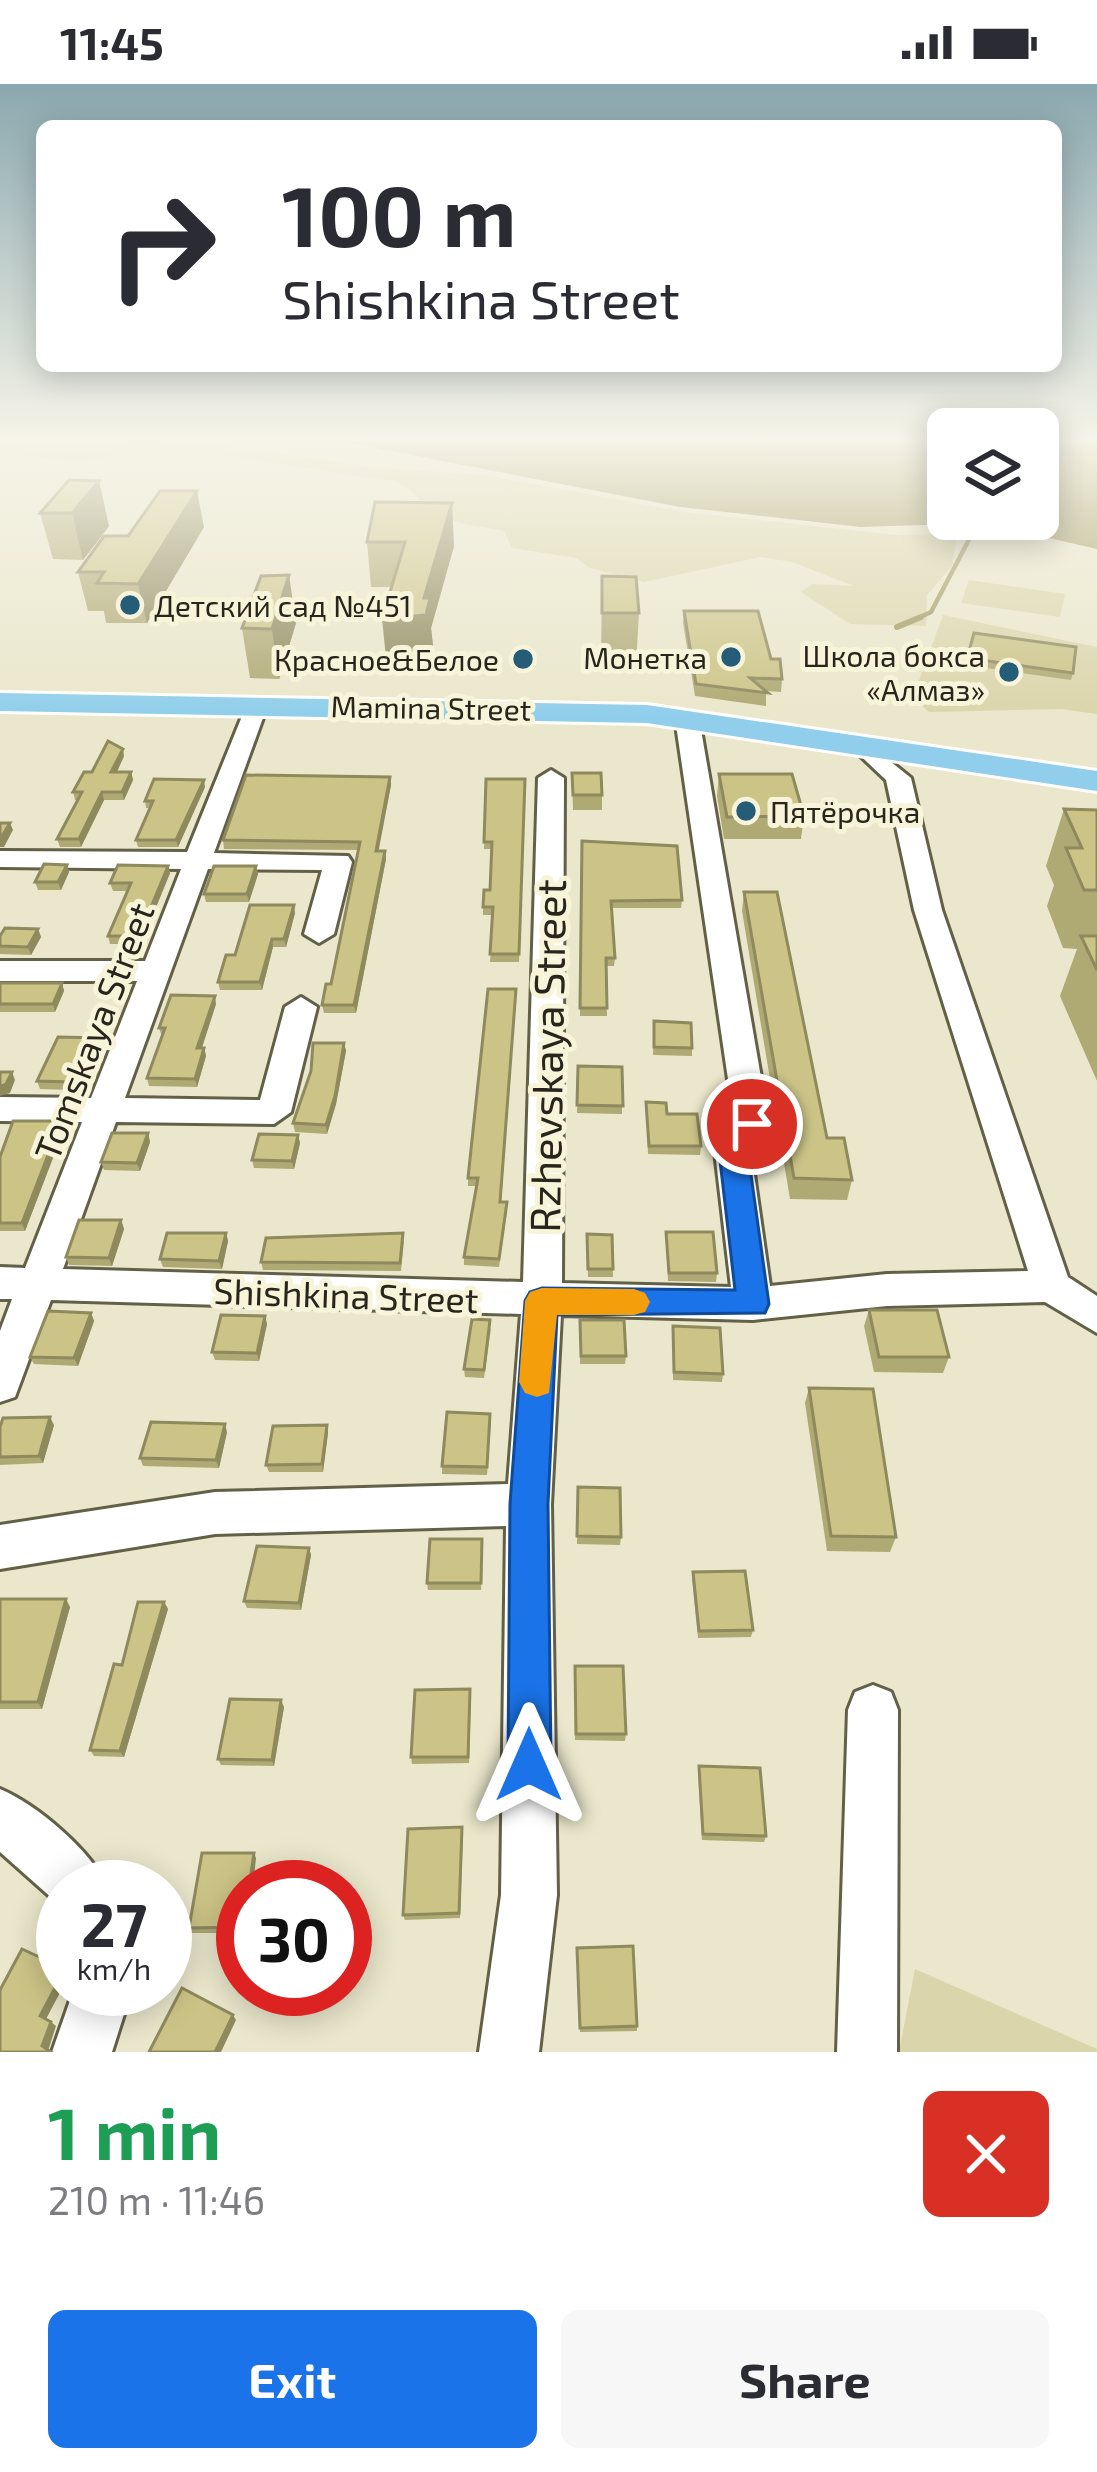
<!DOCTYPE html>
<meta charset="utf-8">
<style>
body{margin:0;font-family:"Exo 2",sans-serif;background:#f7f7f7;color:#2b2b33;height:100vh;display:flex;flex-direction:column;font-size:45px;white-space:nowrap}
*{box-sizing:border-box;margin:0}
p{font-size:39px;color:#7c7c81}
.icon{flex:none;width:66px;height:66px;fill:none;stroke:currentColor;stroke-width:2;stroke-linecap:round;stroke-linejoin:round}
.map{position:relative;height:1968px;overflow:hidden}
.side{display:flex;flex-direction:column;background:#fff;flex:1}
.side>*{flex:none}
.hud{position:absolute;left:36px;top:36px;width:1026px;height:252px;border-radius:18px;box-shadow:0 6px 30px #0003;background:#fff;color:#2b2b33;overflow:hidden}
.tools{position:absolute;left:927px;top:324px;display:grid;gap:24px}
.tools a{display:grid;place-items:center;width:132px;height:132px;border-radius:18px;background:#fff;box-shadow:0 6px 30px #0003;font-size:60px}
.speed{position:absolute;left:36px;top:1776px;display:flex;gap:24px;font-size:60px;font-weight:700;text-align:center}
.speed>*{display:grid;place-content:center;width:156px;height:156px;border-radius:50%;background:#fff;box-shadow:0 6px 30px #0003;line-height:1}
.speed small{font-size:30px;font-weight:400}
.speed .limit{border:18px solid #d22;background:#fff;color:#111}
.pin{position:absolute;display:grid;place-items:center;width:102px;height:102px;color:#fff;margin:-51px;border:6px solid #fff;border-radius:50%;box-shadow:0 3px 12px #0007}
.me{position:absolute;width:132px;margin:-66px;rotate:0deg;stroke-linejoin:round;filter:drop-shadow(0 0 9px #0008)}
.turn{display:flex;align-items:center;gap:42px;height:252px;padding:0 48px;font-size:54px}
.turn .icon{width:156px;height:156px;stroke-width:2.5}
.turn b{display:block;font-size:84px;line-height:102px}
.round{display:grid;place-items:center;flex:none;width:126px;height:126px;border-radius:18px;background:#f7f7f7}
.summary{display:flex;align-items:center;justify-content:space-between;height:204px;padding:0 48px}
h1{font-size:72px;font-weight:700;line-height:90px;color:#1e9e55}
.cta{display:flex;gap:24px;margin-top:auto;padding:24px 48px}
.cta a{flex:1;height:138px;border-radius:18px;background:#1a73e8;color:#fff;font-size:48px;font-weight:700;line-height:138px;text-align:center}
.cta a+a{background:#f7f7f7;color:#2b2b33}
.status{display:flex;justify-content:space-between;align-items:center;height:84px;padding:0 60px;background:#fff;direction:ltr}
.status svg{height:33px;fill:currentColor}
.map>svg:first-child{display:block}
</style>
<div class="status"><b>11:45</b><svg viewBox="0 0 49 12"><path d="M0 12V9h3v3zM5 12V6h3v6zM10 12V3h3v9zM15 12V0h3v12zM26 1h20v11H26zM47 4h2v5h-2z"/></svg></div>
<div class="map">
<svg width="1097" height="1968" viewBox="0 0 1097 1968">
<rect width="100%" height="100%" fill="#eae7cc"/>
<path fill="#dbd5ab" d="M0,358h201l170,25 113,8 202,37 211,23 61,-1 -6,32 -25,29 -1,31 -76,-2 -49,-32 11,-8 42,2 -62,-24 -31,-5 -117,25 -54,-14 -14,-10 -64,-10 -8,-17c-23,-5 -49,-6 -70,-19 -16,-10 -20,-25 -40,-31 -87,-10 -172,-30 -260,-35 -32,25 -96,9 -134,8z
M969,496l96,14 -5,23 -99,-14z
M943,531l154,32v67l-36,-5 -132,3 -16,-15z
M915,1885l182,80v3h-198z"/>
<path fill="#9e955a" d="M344,358h604v77h90v-77h59v107l-114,-26 -122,4 -181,-20z"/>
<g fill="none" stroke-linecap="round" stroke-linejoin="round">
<path stroke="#9e955a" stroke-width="4.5" d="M914,536l17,-8 42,-80 24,-7"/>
<path stroke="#9e955a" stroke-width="6" d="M897,543l24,-10"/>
<defs>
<path id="minor" d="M249,615l19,5 -54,149 134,3 4,6 -18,72 -15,9 -15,-9 18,-64 -114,-1 -83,229 135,2 25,-93 16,-10 16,10 -26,105 -17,12 -158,-2 -53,147 460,13 15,-504 13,-8 13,8 -2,505 169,4 -17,-144 20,-23 -59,-402 12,-7 12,7 70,406 -19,22 20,140 117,-12 141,-3 -114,-361 -28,-130 -38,-36 12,-7 51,41 31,132 126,367 29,19v37l-52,-31 -158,4 -134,14 -192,-5 -10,189 6,391 -18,157h-60l22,-157 5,-369 -291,8 -215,35v-44l215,-33 293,-8 13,-170 -470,-14 -36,97 -15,5v-71l12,-32h-12v-32l25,1 57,-146 -82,-1v-24l91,1 46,-117h-137v-20h145l36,-92 -181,-2v-16l187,1z
M873,1601l18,7 7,18 -1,342h-60l11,-342 7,-18z
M0,1705c37,16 91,61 107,98h-44v21l-63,-56z
M74,1905h58l-20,63h-60z"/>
<path id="major" d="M0,609l647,12 450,66v20l-450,-68 -647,-12z"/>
</defs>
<use href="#minor" stroke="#636048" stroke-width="6"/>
<use href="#major" stroke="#fff" stroke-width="6"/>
<use href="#minor" fill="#fff" fill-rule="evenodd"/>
<use href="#major" fill="#90ceeb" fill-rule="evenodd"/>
</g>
<path fill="#afa974" d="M69,396l40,46 -26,34 -30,-1 -13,-46z
M375,418l79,44 -23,82 2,17 -4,18 -42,4 5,-80h-21l-4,-45z
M204,443l-57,96h-41l-2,-12h-16l-10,-39 50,-36z
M602,492l37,37 -3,51h-35z
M684,527l87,48 11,20 -1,13 -15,-1v15l-71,-10 -12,-73z
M296,539l-17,56 -29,-1 -8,-50z
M974,549l99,40 -2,7 -106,-15z
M124,672l-7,16h14l2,8 -9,20h-20l-23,47h-21l-3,-8 21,-39h-3l-2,-8 19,-20z
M572,689l30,22v15h-29z
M719,690l85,42 -3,23h-77l-7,-43z
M390,693l1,8 -13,66h7l1,8 -30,154h-32l-2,-8 9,-21 28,-134 -135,-1 -1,-9z
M486,695h39l-6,183h-29l3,-47h-10v-8l7,-17 2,-41h-8z
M205,703l-27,60h-40l-2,-7 14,-32h-4l-1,-7z
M1064,725l33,1v271l-37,-85 17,-47 -14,-1 -16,-42 7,-21 -8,-19z
M582,757l100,59 -1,8h-70l4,50 -1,8h-8l1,50h-27z
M67,781l2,7 -8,18h-23l-3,-8z
M168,782l2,7 -29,71h-31l-2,-8 19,-45h-14l-3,-8z
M256,782l2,8 -9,28h-43l-2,-8z
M744,808l83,246 25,42 -5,20 -57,-1 -48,-288z
M295,829l-9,34h-13l-11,43h-42l-2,-8 17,-27z
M38,845l3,8 -10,18 -31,-1v-18z
M0,899h62l2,8 -9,21h-55z
M516,913l-15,205h6v9l-8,56 -35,-2v-8l12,-71h-8v-8z
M216,920l-14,44h2l2,8 -9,31 -48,-1 -2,-8 15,-42 -3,-8z
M654,937l38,27v8l-39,-1z
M103,954l3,8 -10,22h-11l-10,22 -35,-1 -3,-8z
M344,959l2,8 -10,53 -9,30 -32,-2 -2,-9z
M578,982l44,1v47l-45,-1z
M646,1018l21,12 34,32 -1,9 -52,-1z
M61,1037l3,8 -39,102h-25v-74z
M148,1049l2,9 -10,29 -36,-1 -3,-8z
M298,1051l2,8 -6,26 -40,-1 -2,-8z
M121,1136l3,9 -12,37 -43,-1 -3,-8z
M666,1148l51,41 -1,9 -48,-1z
M226,1149l2,8 -6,28 -59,-2 -3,-8z
M587,1150l25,1 1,42h-25z
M404,1157l-3,30 -138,-1 -2,-8z
M869,1226l80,47 -6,16 -69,-1 -10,-46z
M91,1229l3,8 -16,45 -44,-2 -4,-7z
M265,1232l2,8 -8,37 -44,-1 -3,-8z
M580,1236l46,36 -1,8h-45z
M673,1242l50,48 -1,8 -49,-2z
M491,1244l-7,50 -19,-1 -1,-8z
M809,1304l87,149 -6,15 -63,-1 -22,-148z
M491,1338l-4,53 -45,-1v-8z
M54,1341l-11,38 -43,2v-38z
M327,1341l1,8 -5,39h-54l-3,-7z
M227,1348l-8,36 -76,-2 -3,-8z
M578,1403l43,50 -1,8 -43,-1z
M483,1462l-2,44h-53l-1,-7z
M309,1464l2,7 -10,55 -54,-2 -3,-7z
M693,1488l60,58 -2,7 -53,1 -6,-59z
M0,1515l70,8 -28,102h-42z
M164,1518l4,7 -44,148 -30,-1 -4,-6 32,-85z
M575,1582l51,68 -1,7 -50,-1z
M471,1612l-2,67 -57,1 -1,-7z
M284,1623l-10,59 -53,-1 -3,-6z
M699,1682l67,70 -2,6 -62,-2 -4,-67z
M463,1749l-3,85 -55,2 -2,-5z
M256,1774l-13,29v46h-51l-3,-5z
M577,1864l60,78v5l-57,1z"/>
<path fill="#8f895e" d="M99,397l10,45 -26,34 -11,-47z
M197,407l7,36 -57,96 -9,-39z
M452,419l2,43 -23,82 2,17 -4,18 -42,4 -5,-48 42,-21z
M289,491l7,48 -17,56 -7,-50z
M123,665l1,7 -11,24 -2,-8z
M131,688l2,8 -9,20 -2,-8z
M390,693l1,8 -14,74 -1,-8z
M204,696l1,7 -27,60 -2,-7z
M102,708l2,8 -23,47 -2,-8z
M10,739l3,7 -9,17h-4v-8z
M385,767l1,8 -30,154 -2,-8z
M67,781l2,7 -8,18 -3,-8z
M168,782l2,7 -29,71 -2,-8z
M256,782l2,8 -9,28 -2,-8z
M294,821l1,8 -9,34 -2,-8z
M38,845l3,8 -10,18 -3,-8z
M272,855l1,8 -11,43 -2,-8z
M62,899l2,8 -9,21 -2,-8z
M215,912l1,8 -17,52 -2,-8z
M103,954l3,8 -10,22 -2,-8z
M344,959l2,8 -10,53 -9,30 -1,-9z
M204,964l2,8 -9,31 -2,-8z
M82,976l3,8 -10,22 -3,-8z
M12,988l3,8 -5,13 -10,3v-9z
M61,1037l3,8 -39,102 -3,-8z
M148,1049l2,9 -10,29 -3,-8z
M298,1051l2,8 -6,26 -2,-8z
M121,1136l3,9 -12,37 -3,-8z
M226,1149l2,8 -6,28 -3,-8z
M91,1229l3,8 -16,45 -4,-8z
M265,1232l2,8 -8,37 -2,-8z
M50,1333l4,8 -11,38 -4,-7z
M225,1340l2,8 -8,36 -3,-8z
M327,1341l1,8 -5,39 -1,-8z
M309,1464l2,7 -10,55 -2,-7z
M66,1515l4,8 -28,102 -4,-7z
M164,1518l4,7 -44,148 -4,-6z
M281,1616l3,7 -10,59 -2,-6z
M254,1769l2,5 -3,29h-4z
M63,1889v14l-18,34 -5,-5z
M233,1931l3,5 -15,32h-6z
M51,1938l5,4 -8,25 -6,-5z"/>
<path fill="#ccc487" stroke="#8f895e" stroke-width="3" d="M69,396l30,1 -27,32h-32z
M160,407h37l-59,93 -41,-1 7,-11h-26l26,-36h24z
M375,418l77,1 -28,95h6l-4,17 -44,4 23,-77h-38z
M289,491l-17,54 -30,-1 19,-52z
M602,492l34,1 3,36h-37z
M684,527h74l13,48h9l2,20 -32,-1 18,15 -72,-9z
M974,549l102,14 -3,26 -106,-15z
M108,657l15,8 -12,23h20l-9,20h-20l-23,47h-22l25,-47h-9l11,-20h8z
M572,689h29l1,22h-29z
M719,690h73l12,42 -77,1z
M246,691l144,2 -14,74h9l-31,154h-32l4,-21h5l29,-142 -137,-2z
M154,695l50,1 -28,60h-40l17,-39h-8z
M486,695h39l-6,175h-29l3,-47h-10l1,-17h6l2,-48h-8z
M1064,725l33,1v80h-13l-18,-42h16z
M0,739h10l-10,16z
M582,757l95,5 5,54 -71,1 4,57h-9l1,50h-27z
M44,780l23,1 -9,17h-23z
M118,781l50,1 -29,70h-31l23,-53h-21z
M214,782h42l-9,28h-43z
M744,808h33l50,246h17l8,42 -58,-2z
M250,821h44l-10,34h-12l-12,43h-42l8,-27h9z
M5,844l33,1 -10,18 -28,-1v-10z
M1081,852h16v34z
M0,899h62l-9,21h-53z
M488,905h28l-16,213h7l-8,57 -35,-2 14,-79h-10z
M171,911l44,1 -18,52h7l-9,31 -48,-1 18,-50h-6z
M654,937l37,2 1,25 -38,-1z
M58,953l45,1 -9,22h-12l-10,22 -35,-1z
M313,959h31l-9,53 -9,29 -33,-2 18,-52z
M578,982l44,1 1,39 -46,-1z
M0,988h12l-6,12 -6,3z
M646,1018l20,1 1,11h30l4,32h-52z
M13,1037h48l-39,102h-22v-66z
M112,1049h36l-11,30 -36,-1z
M259,1050l39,1 -6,26 -40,-1z
M79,1136h42l-12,38 -43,-1z
M666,1148h47l4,41h-48z
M167,1149h59l-7,28 -59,-2z
M403,1149l-3,30 -139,-1 5,-24z
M587,1150l25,1 1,34h-25z
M869,1226h68l12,47h-70z
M48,1227l43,2 -17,45 -44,-1z
M221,1231l44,1 -8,37 -45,-1z
M472,1235l18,1 -6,50 -20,-1z
M580,1236h44l2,36h-45z
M673,1242l47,2 3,46 -49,-2z
M809,1304l64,1 23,148 -65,-1z
M447,1328l43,2 -3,53 -45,-1z
M50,1333l-11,39 -39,1v-30l3,-9z
M151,1338l74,2 -9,36 -76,-2z
M327,1341l-5,39 -56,1 7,-39z
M578,1403l42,1 1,49 -44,-1z
M430,1455h52l-1,44h-54z
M257,1462l52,2 -10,55 -55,-2z
M745,1487l8,59 -54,1 -6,-59z
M0,1515h66l-28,103h-38z
M138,1518h26l-44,149 -30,-1 24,-86 8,1z
M575,1582h48l3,68h-50z
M470,1605l-2,68h-57l4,-67z
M230,1615l51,1 -9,60 -54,-1z
M699,1682l61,2 6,68 -63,-2z
M462,1743l-3,86 -56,2 5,-86z
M202,1769h52l-5,34h-6v40l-54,1z
M633,1862l4,80 -57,2 -3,-80z
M22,1865l41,19v5l-23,43 11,6 -9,24 9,6h-51v-62z
M182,1904l51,27 -18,37h-66z"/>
<linearGradient id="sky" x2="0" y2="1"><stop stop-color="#8aa8af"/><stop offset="0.56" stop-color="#f6f4e8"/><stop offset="1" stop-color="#f6f4e8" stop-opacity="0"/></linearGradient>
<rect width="1097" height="634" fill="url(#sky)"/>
<path fill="#1a73e8" stroke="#114b97" stroke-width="3" d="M752,1029l15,11 -20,22 22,158 -4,9 -208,2 -9,189 3,261 -7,15 -15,6 -15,-6 -6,-15 2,-261 15,-203 5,-9 12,-4 193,2 -17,-147 24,-27z"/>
<path fill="#f59e0b" d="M542,1204l92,1 11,4 5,9 -5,10 -11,3h-77l-8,78 -12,4 -12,-4 -6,-11 6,-81 5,-9z"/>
<g fill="#255c77" stroke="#f7f4d9" stroke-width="4.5">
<circle cx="130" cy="521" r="12"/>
<circle cx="731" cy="573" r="12"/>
<circle cx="523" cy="575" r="12"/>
<circle cx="1009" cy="588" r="12"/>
<circle cx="746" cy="727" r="12"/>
</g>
<g text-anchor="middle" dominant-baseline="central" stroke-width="10" stroke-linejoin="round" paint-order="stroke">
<g font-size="30" fill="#28261c" stroke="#f7f4d9" text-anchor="end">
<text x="154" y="521" text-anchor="start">Детский сад №451</text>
<text x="985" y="571">Школа бокса<tspan x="985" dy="34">«Алмаз»</tspan></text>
<text x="707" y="573">Монетка</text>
<text x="499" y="575">Красное&amp;Белое</text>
<text x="770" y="727" text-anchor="start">Пятёрочка</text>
</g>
<g font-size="30" fill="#28261c" stroke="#f7f4d9">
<text transform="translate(431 623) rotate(1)">Mamina Street</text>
</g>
<g font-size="36" fill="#28261c" stroke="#f7f4d9">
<text transform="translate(93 947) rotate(-69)">Tomskaya Street</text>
<text transform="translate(346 1210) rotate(2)">Shishkina Street</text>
</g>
<g font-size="42" fill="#28261c" stroke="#f7f4d9">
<text transform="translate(546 972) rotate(-89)">Rzhevskaya Street</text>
</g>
</g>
</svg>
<div class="tools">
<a><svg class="icon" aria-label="layers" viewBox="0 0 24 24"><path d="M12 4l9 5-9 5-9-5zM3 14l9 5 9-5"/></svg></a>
</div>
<div class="speed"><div>27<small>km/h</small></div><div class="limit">30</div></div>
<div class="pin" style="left:752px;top:1040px;background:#d93025"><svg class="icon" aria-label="arrive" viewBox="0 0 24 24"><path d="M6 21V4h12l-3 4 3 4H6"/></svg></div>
<svg class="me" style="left:529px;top:1681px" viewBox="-20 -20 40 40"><path d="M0-17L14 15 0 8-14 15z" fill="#1a73e8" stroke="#fff" stroke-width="4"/></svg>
<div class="hud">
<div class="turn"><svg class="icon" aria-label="right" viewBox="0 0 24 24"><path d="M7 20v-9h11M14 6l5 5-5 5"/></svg><div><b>100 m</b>Shishkina Street</div></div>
</div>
</div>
<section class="side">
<div class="summary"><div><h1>1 min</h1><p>210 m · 11:46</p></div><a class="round" style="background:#d93025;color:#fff"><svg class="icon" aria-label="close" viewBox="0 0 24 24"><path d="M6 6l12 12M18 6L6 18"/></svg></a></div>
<div class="cta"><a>Exit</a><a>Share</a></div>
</section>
